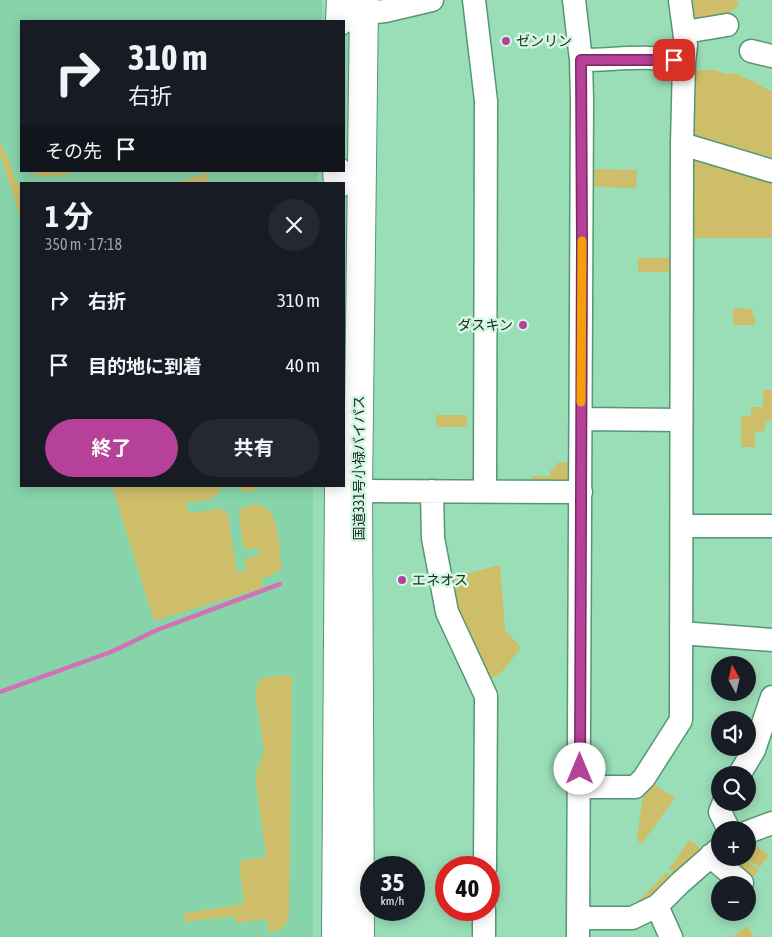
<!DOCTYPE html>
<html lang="ja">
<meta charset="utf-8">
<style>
body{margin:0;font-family:"Asap Condensed","Noto Sans JP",sans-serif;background:#242831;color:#f1f3f6;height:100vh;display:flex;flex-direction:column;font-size:19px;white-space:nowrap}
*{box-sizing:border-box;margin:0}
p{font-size:16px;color:#9ea1a6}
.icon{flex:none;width:28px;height:28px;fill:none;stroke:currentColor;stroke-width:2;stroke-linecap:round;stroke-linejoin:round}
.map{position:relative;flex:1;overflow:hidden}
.details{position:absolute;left:20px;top:182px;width:325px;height:305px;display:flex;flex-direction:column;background:#171b24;border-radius:0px;box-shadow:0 2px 12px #0003}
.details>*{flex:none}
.hud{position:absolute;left:20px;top:20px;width:325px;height:152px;border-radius:0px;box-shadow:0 2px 12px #0003;background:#171b24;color:#f1f3f6;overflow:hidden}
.needle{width:32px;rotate:352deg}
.fabs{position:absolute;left:711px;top:656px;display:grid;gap:10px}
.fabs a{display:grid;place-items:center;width:45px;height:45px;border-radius:50%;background:#171b24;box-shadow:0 2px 12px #0003;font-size:25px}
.speed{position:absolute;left:360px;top:856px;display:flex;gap:10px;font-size:25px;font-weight:700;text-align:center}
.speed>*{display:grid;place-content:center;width:65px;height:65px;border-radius:50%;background:#171b24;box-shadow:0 2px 12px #0003;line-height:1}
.speed small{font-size:12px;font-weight:400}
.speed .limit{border:8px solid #d22;background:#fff;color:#111}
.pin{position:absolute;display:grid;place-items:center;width:42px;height:42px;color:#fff;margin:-21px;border-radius:10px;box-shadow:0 2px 8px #0006}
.me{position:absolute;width:55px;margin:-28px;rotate:0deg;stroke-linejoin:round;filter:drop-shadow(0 0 4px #0008)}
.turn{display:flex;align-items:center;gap:18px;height:105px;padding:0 25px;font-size:22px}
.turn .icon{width:65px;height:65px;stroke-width:2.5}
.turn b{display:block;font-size:35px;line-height:42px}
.then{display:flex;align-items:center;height:48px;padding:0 25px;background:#0003;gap:10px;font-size:19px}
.round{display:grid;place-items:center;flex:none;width:52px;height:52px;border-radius:26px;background:#242831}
.overview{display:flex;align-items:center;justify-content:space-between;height:85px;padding:0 25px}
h1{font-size:30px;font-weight:700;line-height:38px}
.button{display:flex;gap:10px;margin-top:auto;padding:10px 25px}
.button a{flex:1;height:58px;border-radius:30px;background:#b64198;color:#fff;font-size:20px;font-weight:700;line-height:58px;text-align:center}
.button a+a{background:#242831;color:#f1f3f6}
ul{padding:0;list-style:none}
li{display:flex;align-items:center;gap:15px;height:65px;padding:0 25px}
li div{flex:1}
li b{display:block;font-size:19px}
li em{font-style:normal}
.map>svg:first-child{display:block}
</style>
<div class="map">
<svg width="772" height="937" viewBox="0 0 772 937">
<rect width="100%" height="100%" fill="#9adeb8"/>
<path fill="#88d4aa" d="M0,0h322v21h-301v150h297v13h-297v302h292v451h-313z"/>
<path fill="#cebe6a" d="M686,0h50l3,6 -7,4 -1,4 -40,7z
M691,70h23l12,4 11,-1c8,7 12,5 19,10 6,3 9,6 16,8v67l-37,-11 -2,4 -42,-15z
M0,143l10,20 4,15 7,8v33l-21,-64z
M696,157l72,21 4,4v56h-81v-78z
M594,169l43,1 -1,18 -42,-1z
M30,171h46c-13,4 -35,11 -46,0z
M206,173l5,11h-38z
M638,258h37v14h-37z
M733,308l20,1v9h3l-1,7h-22z
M763,390h9v31h-7v10l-10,1v15h-14v-31h10v-9h12z
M436,415h31v12h-31z
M568,462v17l-2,2 -34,1 -1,-6h19l1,-7h5v-6z
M112,486h109c-3,17 -22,14 -35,17l3,10 31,-4 6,1 2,5 9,58 9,-2 -2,-8 2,-4 13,-4 -1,-7 -11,1 -4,-3 -4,-35c5,-4 7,-5 14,-6 28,-3 26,46 29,65l-20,9v9l-108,33z
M238,486h23c-7,6 -17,9 -23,0z
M500,565l5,65 16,17c-9,11 -19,31 -34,33l-34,-73 -3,-29z
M288,675l4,3 -3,240 -6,10 -14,5 -2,-14 -31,4 -2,-7 -49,6 -1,-9 60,-9 -5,-43 27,-4 -11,-80 9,-26 -9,-58 5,-15z
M651,782l24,16 -34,47 -4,-6 6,-44z
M689,840l17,12 -29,26 -8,-9z
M748,842h3l18,13 -10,13 -13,-10h2z
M723,858h20l16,12 -10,11z
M667,872l8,8 -20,19 -20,5z
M747,926l7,11h-22z"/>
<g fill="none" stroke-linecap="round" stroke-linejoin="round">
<path stroke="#d072b4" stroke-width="4.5" d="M0,692l111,-40 46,-22 123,-46"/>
<defs>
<path id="minor" d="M474,0l12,101 -1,390
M574,0l7,60 1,40 -4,837
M680,0l6,45 -2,17
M347,15l38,-4 47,-11
M685,32l42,-7
M751,51l21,5
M682,144l90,27
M581,419l100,1
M358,491l223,1
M432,491l1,47 14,74 39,84 -1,172
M682,526h90
M681,633l91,7
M739,775l15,-25 18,-53
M580,787h55l9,-9 37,-58 1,-576 2,-82c-32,-8 -70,-2 -103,-2
M724,802l-4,10 9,18
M748,832l24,-9
M711,855l5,6 26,22
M657,906l14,31
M578,918h54l25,-12 23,-23 40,-35
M484,937v-27"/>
<path id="highway" d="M340,21l1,-21
M337,171l1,13
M336,937l3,-451
M360,937l-2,-446 6,-491"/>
</defs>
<use href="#minor" stroke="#549774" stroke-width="25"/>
<use href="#highway" stroke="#549774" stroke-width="30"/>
<use href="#minor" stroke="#fff" stroke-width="22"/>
<use href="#highway" stroke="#fff" stroke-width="28"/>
</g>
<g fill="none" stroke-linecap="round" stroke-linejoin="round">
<defs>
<path id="route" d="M580,769l2,-525 -1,-184h93"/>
</defs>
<use href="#route" stroke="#762a63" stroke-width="12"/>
<use href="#route" stroke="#b64198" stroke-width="9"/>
<path stroke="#f59e0b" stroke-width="9" d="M581,402l1,-161"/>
</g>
<g fill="#b64198" stroke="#d5f6e2" stroke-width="2">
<circle cx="506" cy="41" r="5"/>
<circle cx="523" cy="325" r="5"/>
<circle cx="402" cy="580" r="5"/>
</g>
<g text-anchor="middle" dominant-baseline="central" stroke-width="5" stroke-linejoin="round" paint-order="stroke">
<g font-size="14" fill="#122e20" stroke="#d5f6e2" text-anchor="start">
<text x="516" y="41">ゼンリン</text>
<text x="513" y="325" text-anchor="end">ダスキン</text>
<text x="412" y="580">エネオス</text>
</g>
<g font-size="14" fill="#122e20" stroke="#d5f6e2">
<text transform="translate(359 468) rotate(-90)">国道331号小禄バイパス</text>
</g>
</g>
</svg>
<div class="fabs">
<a><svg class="needle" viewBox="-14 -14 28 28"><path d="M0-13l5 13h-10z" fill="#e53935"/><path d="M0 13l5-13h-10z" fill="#9ea1a6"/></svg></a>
<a><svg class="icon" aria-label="sound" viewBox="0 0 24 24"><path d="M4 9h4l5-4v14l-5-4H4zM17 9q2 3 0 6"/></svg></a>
<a><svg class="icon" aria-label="search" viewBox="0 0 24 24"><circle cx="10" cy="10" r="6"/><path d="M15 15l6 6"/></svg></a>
<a>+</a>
<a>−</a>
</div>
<div class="speed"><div>35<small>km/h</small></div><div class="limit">40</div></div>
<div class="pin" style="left:674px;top:60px;background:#d93025"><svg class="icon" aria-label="arrive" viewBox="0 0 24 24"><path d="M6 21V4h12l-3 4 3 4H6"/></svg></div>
<svg class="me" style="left:580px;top:769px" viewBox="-20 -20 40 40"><circle r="19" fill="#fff"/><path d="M0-13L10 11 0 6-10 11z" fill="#b64198"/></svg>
<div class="hud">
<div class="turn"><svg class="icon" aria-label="right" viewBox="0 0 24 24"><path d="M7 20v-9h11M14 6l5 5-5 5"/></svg><div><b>310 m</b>右折</div></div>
<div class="then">その先<svg class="icon" aria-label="arrive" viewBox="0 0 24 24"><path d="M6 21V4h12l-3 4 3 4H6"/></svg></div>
</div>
<section class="details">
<div class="overview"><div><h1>1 分</h1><p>350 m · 17:18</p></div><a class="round"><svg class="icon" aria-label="close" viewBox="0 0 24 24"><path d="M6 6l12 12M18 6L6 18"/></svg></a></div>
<ul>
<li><svg class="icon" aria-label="right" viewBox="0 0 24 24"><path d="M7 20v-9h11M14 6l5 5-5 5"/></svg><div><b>右折</b></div><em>310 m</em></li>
<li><svg class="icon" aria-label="arrive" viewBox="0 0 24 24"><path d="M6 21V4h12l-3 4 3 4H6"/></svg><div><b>目的地に到着</b></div><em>40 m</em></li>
</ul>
<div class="button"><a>終了</a><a>共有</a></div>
</section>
</div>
